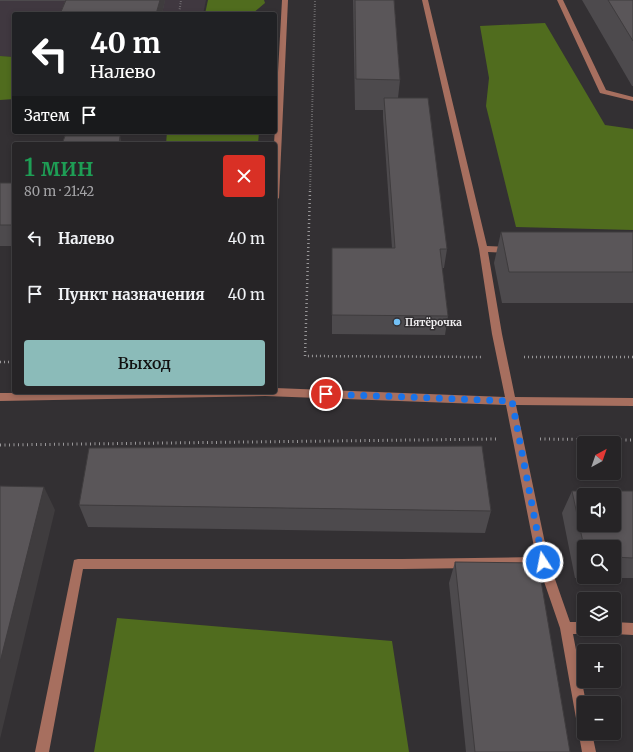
<!DOCTYPE html>
<html lang="ru">
<meta charset="utf-8">
<style>
body{margin:0;font-family:Merriweather,serif;background:#323032;color:#f1f3f6;height:100vh;display:flex;flex-direction:column;font-size:15px;white-space:nowrap}
*{box-sizing:border-box;margin:0}
p{font-size:13px;color:#a4a4a7}
.icon{flex:none;width:22px;height:22px;fill:none;stroke:currentColor;stroke-width:2;stroke-linecap:round;stroke-linejoin:round}
.map{position:relative;flex:1;overflow:hidden}
.sheet{position:absolute;left:12px;top:142px;width:265px;height:252px;display:flex;flex-direction:column;background:#262426;border-radius:4px;box-shadow:0 2px 6px #0003,0 0 0 1px #424143}
.sheet>*{flex:none}
.top-card{position:absolute;left:12px;top:12px;width:265px;height:122px;border-radius:4px;box-shadow:0 2px 6px #0003,0 0 0 1px #424143;background:#202124;color:#fff;overflow:hidden}
.needle{width:26px;rotate:40deg}
.fabs{position:absolute;left:577px;top:436px;display:grid;gap:8px}
.fabs a{display:grid;place-items:center;width:44px;height:44px;border-radius:4px;background:#262426;box-shadow:0 2px 6px #0003,0 0 0 1px #424143;font-size:20px}
.pin{position:absolute;display:grid;place-items:center;width:34px;height:34px;color:#fff;margin:-17px;border:2px solid #fff;border-radius:50%;box-shadow:0 1px 4px #0007}
.me{position:absolute;width:44px;margin:-22px;rotate:349deg;stroke-linejoin:round;filter:drop-shadow(0 0 3px #0008)}
.turn{display:flex;align-items:center;gap:14px;height:84px;padding:0 12px;font-size:18px}
.turn .icon{width:52px;height:52px;stroke-width:2.5}
.turn b{display:block;font-size:28px;line-height:34px}
.then{display:flex;align-items:center;height:38px;padding:0 12px;background:#0003;gap:8px;font-size:15px}
.round{display:grid;place-items:center;flex:none;width:42px;height:42px;border-radius:4px;background:#323032}
.headline{display:flex;align-items:center;justify-content:space-between;height:68px;padding:0 12px}
h1{font-size:24px;font-weight:600;line-height:30px;color:#1e9e55}
.action{display:flex;gap:8px;margin-top:auto;padding:8px 12px}
.action a{flex:1;height:46px;border-radius:4px;background:#8bbbb9;color:#111;font-size:16px;font-weight:600;line-height:46px;text-align:center}
ul{padding:0;list-style:none}
li{display:flex;align-items:center;gap:12px;height:56px;padding:0 12px}
li div{flex:1}
li b{display:block;font-size:15px}
li em{font-style:normal}
.map>svg:first-child{display:block}
</style>
<div class="map">
<svg width="633" height="752" viewBox="0 0 633 752">
<rect width="100%" height="100%" fill="#333033"/>
<path fill="#403840" d="M0,0h206l-3,14h-189v43l-14,-1z"/>
<path fill="#506c1e" d="M208,0h56l1,3 -13,11h-47z
M545,23l60,102 28,4v101l-117,-3 -30,-121 3,-28 -9,-52z
M0,56l14,1v42l-14,1z
M167,132h92l-1,12h-92z
M117,618l275,23 17,111h-315z"/>
<g fill="none" stroke-linecap="round" stroke-linejoin="round">
<path stroke="#999799" stroke-width="2" stroke-dasharray="0.5 2" stroke-linecap="butt" d="M179,14l2,-14
M310,192l5,-192"/>
<path stroke="#999799" stroke-width="2.5" stroke-dasharray="1 3" stroke-linecap="butt" d="M310,191l-5,165 176,1
M524,357h109
M0,362h14"/>
<path stroke="#999799" stroke-width="3" stroke-dasharray="1 3.5" stroke-linecap="butt" d="M540,439l93,1
M0,445l497,-6"/>
<path fill="#a76f5f" fill-rule="evenodd" d="M282,0h6l-9,198 -4,3 -1,-57z
M422,0h6l59,246 22,1 4,3 -4,3 -21,-1 14,82 13,63 118,1v8l-117,-1 33,157 21,60h14v7h6l-2,3 -4,2h-11l13,69h-2v30h8l4,19h-14l-22,-124 -21,-61 -137,2h-319l-34,183h-14l39,-192 4,-1h324l134,-2 -30,-152 -241,-9 -265,5v-8l275,-1v-4l230,9 -13,-63 -13,-85z
M557,0h6l43,90 27,7v4l-33,-8z
M614,622l19,1v12l-19,-1 -4,-2 -2,-3h6z"/>
</g>
<path fill="#4d4a4d" fill-rule="evenodd" d="M0,0h165l-3,14h-102l5,-13h-65z
M353,0h41l6,80 -2,18 49,151 -3,19h-2l6,48 -3,19 -113,-1v-86h60l-9,-131v-7h-28z
M582,0h51v86h-1z
M0,183h14v63h-14z
M501,232h132v71h-131l-8,-40z
M572,491h61v87h-58l-13,-65zM584,547h30v30h-30z
M79,505l412,6 -6,22 -397,-6z
M455,562l115,190h-104l-17,-169z"/>
<path fill="#3f3c3e" d="M160,0h5l-3,14h-6z
M120,136l2,8h-3z
M44,487l11,23 -55,229v-77z"/>
<path fill="#5a5659" stroke="#3f3c3e" fill-rule="evenodd" d="M66,0h94l-4,14h-96z
M355,0h39l6,80 -44,-1z
M608,0h25v41z
M384,98h44l19,151h-7l8,67 -116,-1v-67h63z
M65,136h55l-1,8h-57z
M0,183h14v42h-14z
M501,232h132v40h-124z
M482,446l9,65 -412,-6 10,-57z
M0,486l44,1 -44,175z
M572,491h61v67l-19,-1v-10h-30zM584,495h30v30h-30z
M455,562l83,1 32,189h-95z"/>
<g fill="none" stroke-linecap="round" stroke-linejoin="round">
<path stroke="#1a73e8" stroke-width="7" stroke-dasharray="0 12.6" d="M326,394l186,7 31,161"/>
</g>
<circle fill="#73c1f6" stroke="#333033" stroke-width="1.5" cx="397" cy="322" r="4"/>
<g text-anchor="middle" dominant-baseline="central" stroke-width="3" stroke-linejoin="round" paint-order="stroke">
<g font-size="10" font-weight="bold" fill="#f1eff1" stroke="#333033" text-anchor="start">
<text x="405" y="322">Пятёрочка</text>
</g>
</g>
</svg>
<div class="fabs">
<a><svg class="needle" viewBox="-14 -14 28 28"><path d="M0-13l5 13h-10z" fill="#e53935"/><path d="M0 13l5-13h-10z" fill="#a4a4a7"/></svg></a>
<a><svg class="icon" aria-label="sound" viewBox="0 0 24 24"><path d="M4 9h4l5-4v14l-5-4H4zM17 9q2 3 0 6"/></svg></a>
<a><svg class="icon" aria-label="search" viewBox="0 0 24 24"><circle cx="10" cy="10" r="6"/><path d="M15 15l6 6"/></svg></a>
<a><svg class="icon" aria-label="layers" viewBox="0 0 24 24"><path d="M12 4l9 5-9 5-9-5zM3 14l9 5 9-5"/></svg></a>
<a>+</a>
<a>−</a>
</div>
<div class="pin" style="left:326px;top:394px;background:#d93025"><svg class="icon" aria-label="arrive" viewBox="0 0 24 24"><path d="M6 21V4h12l-3 4 3 4H6"/></svg></div>
<svg class="me" style="left:543px;top:562px" viewBox="-20 -20 40 40"><circle r="17" fill="#1a73e8" stroke="#fff" stroke-width="3"/><path d="M0-11L8 9 0 5-8 9z" fill="#fff"/></svg>
<div class="top-card">
<div class="turn"><svg class="icon" aria-label="left" viewBox="0 0 24 24"><path d="M17 20v-9H6M10 6l-5 5 5 5"/></svg><div><b>40 m</b>Налево</div></div>
<div class="then">Затем<svg class="icon" aria-label="arrive" viewBox="0 0 24 24"><path d="M6 21V4h12l-3 4 3 4H6"/></svg></div>
</div>
<section class="sheet">
<div class="headline"><div><h1>1 мин</h1><p>80 m · 21:42</p></div><a class="round" style="background:#d93025;color:#fff"><svg class="icon" aria-label="close" viewBox="0 0 24 24"><path d="M6 6l12 12M18 6L6 18"/></svg></a></div>
<ul>
<li><svg class="icon" aria-label="left" viewBox="0 0 24 24"><path d="M17 20v-9H6M10 6l-5 5 5 5"/></svg><div><b>Налево</b></div><em>40 m</em></li>
<li><svg class="icon" aria-label="arrive" viewBox="0 0 24 24"><path d="M6 21V4h12l-3 4 3 4H6"/></svg><div><b>Пункт назначения</b></div><em>40 m</em></li>
</ul>
<div class="action"><a>Выход</a></div>
</section>
</div>
